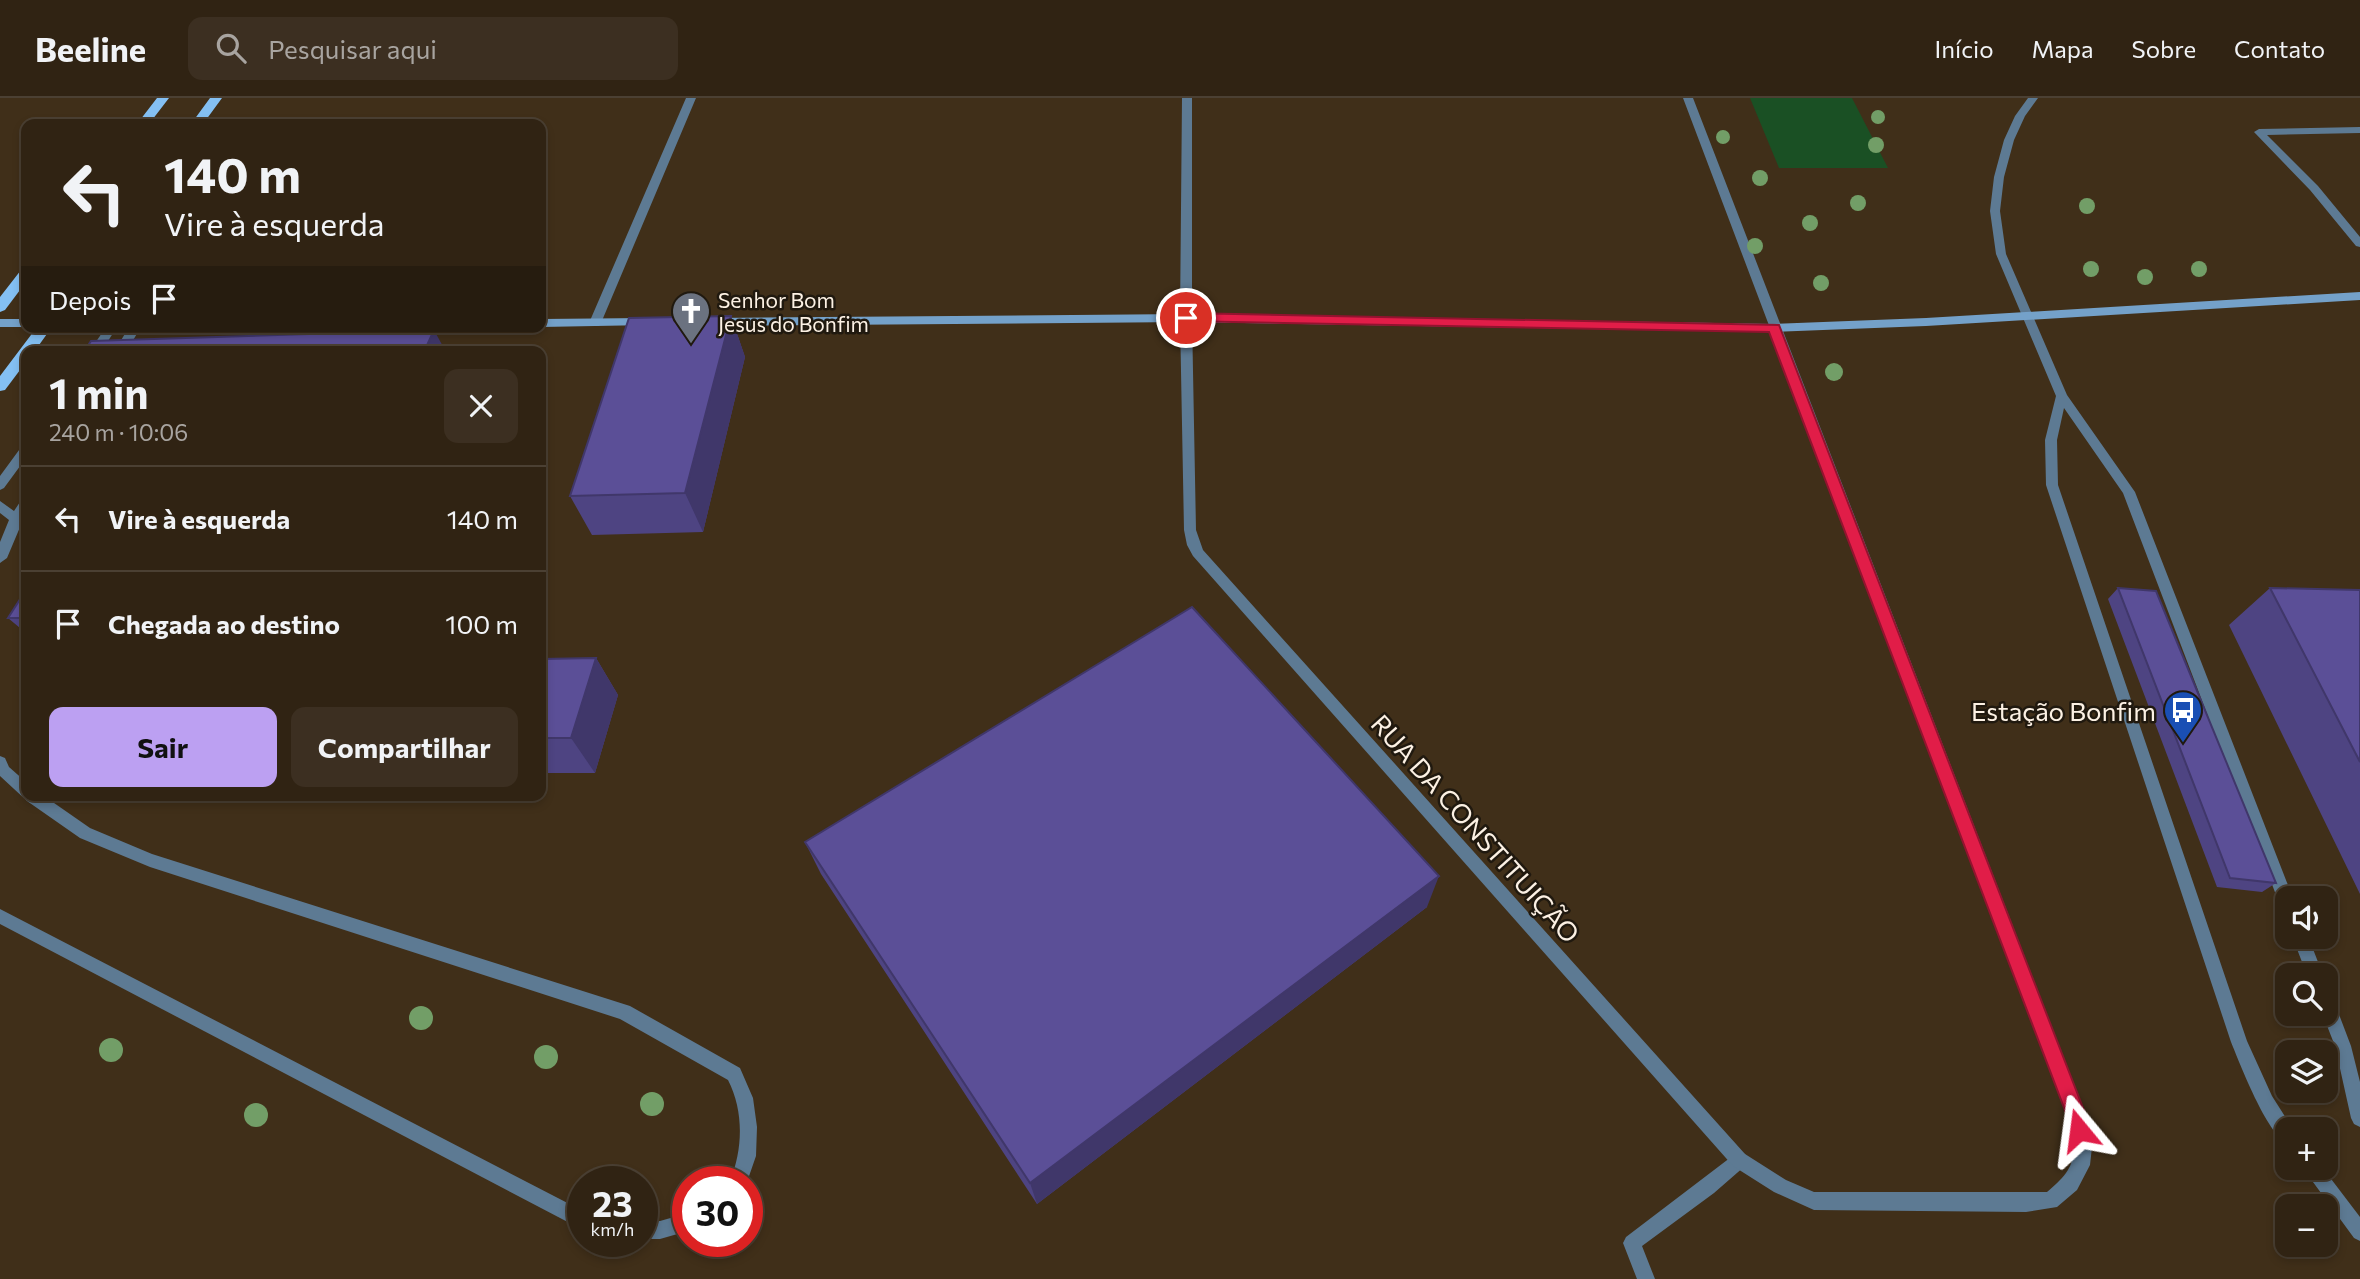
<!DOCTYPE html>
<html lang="pt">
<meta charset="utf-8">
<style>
body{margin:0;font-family:Commissioner,sans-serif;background:#3c2f21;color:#f1f3f6;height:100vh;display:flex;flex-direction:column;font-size:26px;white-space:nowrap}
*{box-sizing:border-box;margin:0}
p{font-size:23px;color:#a8a4a0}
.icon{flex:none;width:38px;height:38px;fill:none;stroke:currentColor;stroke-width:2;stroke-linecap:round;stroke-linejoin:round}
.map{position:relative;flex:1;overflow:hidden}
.details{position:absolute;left:21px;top:248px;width:525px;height:455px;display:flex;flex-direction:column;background:#302313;border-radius:14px;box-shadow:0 4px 10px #0003,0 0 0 2px #4b4033}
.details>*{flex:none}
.guide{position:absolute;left:21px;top:21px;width:525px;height:214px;border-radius:14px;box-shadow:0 4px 10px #0003,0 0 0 2px #4b4033;background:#302313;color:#f1f3f6;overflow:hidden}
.controls{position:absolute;left:2275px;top:788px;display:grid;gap:14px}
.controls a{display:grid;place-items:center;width:63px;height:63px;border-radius:14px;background:#302313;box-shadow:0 4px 10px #0003,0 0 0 2px #4b4033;font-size:35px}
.speed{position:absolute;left:567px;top:1068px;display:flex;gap:14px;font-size:35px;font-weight:700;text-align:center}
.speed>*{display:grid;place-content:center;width:91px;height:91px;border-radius:50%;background:#302313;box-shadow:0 4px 10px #0003,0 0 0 2px #4b4033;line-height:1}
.speed small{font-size:18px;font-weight:400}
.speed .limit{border:10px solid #d22;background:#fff;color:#111}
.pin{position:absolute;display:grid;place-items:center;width:60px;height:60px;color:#fff;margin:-30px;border:4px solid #fff;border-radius:50%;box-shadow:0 2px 7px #0007}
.me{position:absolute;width:77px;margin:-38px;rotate:344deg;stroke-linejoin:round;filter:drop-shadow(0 0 5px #0008)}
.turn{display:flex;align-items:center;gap:24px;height:147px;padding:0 28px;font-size:32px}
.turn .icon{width:91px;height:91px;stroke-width:2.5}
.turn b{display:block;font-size:49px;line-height:60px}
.then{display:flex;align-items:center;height:66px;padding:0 28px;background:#0003;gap:14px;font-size:26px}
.round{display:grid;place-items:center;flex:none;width:74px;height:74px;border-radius:14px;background:#3c2f21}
.head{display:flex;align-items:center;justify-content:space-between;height:119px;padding:0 28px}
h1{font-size:42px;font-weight:700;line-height:52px}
.button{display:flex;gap:14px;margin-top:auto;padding:14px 28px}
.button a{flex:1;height:80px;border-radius:14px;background:#bca0f2;color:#111;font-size:28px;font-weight:700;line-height:80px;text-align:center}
.button a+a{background:#3c2f21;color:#f1f3f6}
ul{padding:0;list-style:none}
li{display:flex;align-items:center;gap:21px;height:105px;padding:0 28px;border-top:2px solid #4b4033}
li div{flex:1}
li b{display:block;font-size:26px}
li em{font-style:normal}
header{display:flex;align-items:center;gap:42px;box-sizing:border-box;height:98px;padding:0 35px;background:#302313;border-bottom:2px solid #4b4033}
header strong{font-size:33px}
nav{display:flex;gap:38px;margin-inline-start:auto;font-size:24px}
.search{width:490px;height:63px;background:#3c2f21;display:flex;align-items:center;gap:18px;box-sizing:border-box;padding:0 24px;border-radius:14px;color:#a8a4a0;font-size:26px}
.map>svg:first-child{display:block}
</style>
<header>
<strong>Beeline</strong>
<div class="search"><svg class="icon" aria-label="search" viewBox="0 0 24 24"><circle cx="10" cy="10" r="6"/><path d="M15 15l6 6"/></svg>Pesquisar aqui</div>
<nav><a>Início</a><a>Mapa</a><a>Sobre</a><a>Contato</a></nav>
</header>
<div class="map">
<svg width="2360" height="1181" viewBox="0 0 2360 1181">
<rect width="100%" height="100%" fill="#402f19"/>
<path fill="#1a5024" d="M1750,0h102l36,70h-109z"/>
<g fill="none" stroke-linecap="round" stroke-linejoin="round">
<path fill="#5d7a93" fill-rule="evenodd" d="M2028,0h10l-13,18 -11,24 -10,37 -4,34 6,43 61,141 68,97 158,406h-6v12l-6,-2 -158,-415 -59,-85 -7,32 1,45 189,556 25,55 21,33h-6v14c-20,-9 -47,-79 -56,-101l-185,-557 -1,-45 11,-44 -60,-142 -6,-43 4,-34 10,-37 11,-24z
M106,229h11l-16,25h-12z
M129,229h12l-15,25h-12z
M26,347v13l-22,30 -4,2v-14l22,-30z
M26,399v16l-19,45 -7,5v-21l9,-22 -9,-7v-12l14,10 8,-12z
M0,658l5,2 4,9 17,15v14h18l46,32 62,26 478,152 110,62 13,30 4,29 -1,29 -9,26 -17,-1c13,-32 14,-70 -2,-101l-108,-61 -470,-152 -70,-29 -53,-37 -27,-25z
M0,811l583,302v19l-583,-306z
M2292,838h16l15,39h-16z
M2326,896l6,2 19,50 9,36v45l-6,-3 -3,-6 -16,-72 -13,-33h4z
M1739,1053l6,3 3,6 -3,6 -31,27 -72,53 13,33h-18l-14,-36 3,-6z
M2302,1069h20l38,50v24l-6,-3z
M688,1115v18l-28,8h-18v-18h18z"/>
<path fill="#5d7a93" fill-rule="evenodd" d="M686,0h10l-95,225 -2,3h-8l-2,-3z
M1182,0h10v220l4,212 7,20 542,604 41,26 28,12h233c34,-28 28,-39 20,-79l-384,-1015h10l392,1015 7,34 -2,18 -13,25 -20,17 -31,5 -212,-2 -40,-18 -41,-26 -540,-610 -6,-11 -3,-15 -4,-212z
M2360,29v6l-93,2 51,51 42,51v10l-4,-1 -46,-56 -56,-58 5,-3z"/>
<path fill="#74a1c9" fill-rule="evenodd" d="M2360,194v8l-434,26 -152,6 -588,-10 -472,4 -6,-4 6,-4 472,-4 588,10 152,-6z
M645,220l6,4 -2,3 -108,2v-8z
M0,221h26v8h-26z"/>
<path fill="#84c0f3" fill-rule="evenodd" d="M157,0h12l-20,26h-12z
M210,0h12l-19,26h-12z
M26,171v13l-21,28 -5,2v-15l21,-27z
M37,229h15l-18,25h-8v10l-21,28 -5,1v-15z"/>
</g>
<g fill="#729e67">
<circle cx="1878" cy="19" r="7"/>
<circle cx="1723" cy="39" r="7"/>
<circle cx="1876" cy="47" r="8"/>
<circle cx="1760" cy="80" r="8"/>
<circle cx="1858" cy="105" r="8"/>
<circle cx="2087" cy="108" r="8"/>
<circle cx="1810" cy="125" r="8"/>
<circle cx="1755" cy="148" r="8"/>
<circle cx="2091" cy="171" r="8"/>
<circle cx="2199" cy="171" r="8"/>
<circle cx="2145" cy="179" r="8"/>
<circle cx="1821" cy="185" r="8"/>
<circle cx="1834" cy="274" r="9"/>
<circle cx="421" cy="920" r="12"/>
<circle cx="111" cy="952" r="12"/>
<circle cx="546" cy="959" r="12"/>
<circle cx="652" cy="1006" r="12"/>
<circle cx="256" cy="1017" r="12"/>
</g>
<path fill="#4e4482" d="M731,218l14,41 -42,175 -111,3 -22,-39z
M2118,490l158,295 -14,9 -45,-5 -109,-288z
M2270,490l90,2v304l-131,-269z
M26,492v43l-18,-15z
M596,560l22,37 -23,78h-54v-114z
M805,744l622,65 -390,297 -216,-330z"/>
<path fill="#40376a" d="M731,218l14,41 -42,175 -18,-39z
M434,232l12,22h-22z
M596,560l22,37 -23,78 -24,-35z
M1439,778l-12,31 -390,297 -7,-21z"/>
<path fill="#5b4f97" stroke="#40376a" stroke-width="2" d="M731,218l-46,177 -115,3 59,-178z
M434,232l-10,22h-340l7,-11z
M2118,490l38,3 120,292 -46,-5z
M2270,490l90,2v172z
M26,492v28h-18z
M1192,509l247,269 -409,307 -225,-341z
M596,560l-25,80h-30v-79z"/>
<path fill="#e11d48" stroke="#92132f" stroke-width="2" d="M1186,215l593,12 306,788 4,17 -3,7 -7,3 -7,-3 -6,-24 -297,-781 -588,-11v-6z"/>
<defs>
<symbol id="church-pin" viewBox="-11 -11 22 30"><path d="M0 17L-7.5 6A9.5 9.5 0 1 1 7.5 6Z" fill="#6b7280" stroke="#20190f"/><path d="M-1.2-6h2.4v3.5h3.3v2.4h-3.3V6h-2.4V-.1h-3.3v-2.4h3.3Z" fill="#fff"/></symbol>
<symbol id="bus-pin" viewBox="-11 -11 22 30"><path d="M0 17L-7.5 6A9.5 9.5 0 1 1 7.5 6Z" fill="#1a4fb4" stroke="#20190f"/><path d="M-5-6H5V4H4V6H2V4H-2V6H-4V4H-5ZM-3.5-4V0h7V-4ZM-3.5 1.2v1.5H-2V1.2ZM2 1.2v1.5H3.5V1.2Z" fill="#fff"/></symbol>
</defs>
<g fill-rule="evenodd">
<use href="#church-pin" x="669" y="191" width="44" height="60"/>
<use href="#bus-pin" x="2161" y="590" width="44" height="60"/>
</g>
<g text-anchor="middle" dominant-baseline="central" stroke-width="5" stroke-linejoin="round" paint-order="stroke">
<g font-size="21" fill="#fcf1e4" stroke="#20190f" text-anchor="start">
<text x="718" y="201">Senhor Bom<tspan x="718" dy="24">Jesus do Bonfim</tspan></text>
</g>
<g font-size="26" fill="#fcf1e4" stroke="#20190f" text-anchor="end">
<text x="2156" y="612">Estação Bonfim</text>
</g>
<g font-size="26" fill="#fcf1e4" stroke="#20190f">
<text transform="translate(1476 730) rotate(48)">RUA DA CONSTITUIÇÃO</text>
</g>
</g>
</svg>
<div class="controls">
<a><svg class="icon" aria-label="sound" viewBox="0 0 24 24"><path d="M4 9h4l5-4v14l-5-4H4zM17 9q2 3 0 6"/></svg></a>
<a><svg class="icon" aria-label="search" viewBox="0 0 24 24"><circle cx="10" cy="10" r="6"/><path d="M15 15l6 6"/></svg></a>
<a><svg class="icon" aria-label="layers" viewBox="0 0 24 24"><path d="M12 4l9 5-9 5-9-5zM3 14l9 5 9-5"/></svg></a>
<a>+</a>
<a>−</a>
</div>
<div class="speed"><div>23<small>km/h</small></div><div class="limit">30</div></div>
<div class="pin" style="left:1186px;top:220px;background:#d93025"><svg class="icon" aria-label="arrive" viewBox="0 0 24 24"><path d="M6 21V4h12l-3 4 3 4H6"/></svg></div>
<svg class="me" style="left:2079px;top:1032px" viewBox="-20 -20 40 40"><path d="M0-17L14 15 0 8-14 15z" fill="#e11d48" stroke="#fff" stroke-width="4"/></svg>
<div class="guide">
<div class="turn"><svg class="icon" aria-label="left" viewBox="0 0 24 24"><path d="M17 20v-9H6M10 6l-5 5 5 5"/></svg><div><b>140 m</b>Vire à esquerda</div></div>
<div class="then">Depois<svg class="icon" aria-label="arrive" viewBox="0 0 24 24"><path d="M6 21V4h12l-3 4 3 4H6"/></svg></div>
</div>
<section class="details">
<div class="head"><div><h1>1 min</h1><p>240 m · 10:06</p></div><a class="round"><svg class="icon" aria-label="close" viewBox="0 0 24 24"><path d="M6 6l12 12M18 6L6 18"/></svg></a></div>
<ul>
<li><svg class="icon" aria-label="left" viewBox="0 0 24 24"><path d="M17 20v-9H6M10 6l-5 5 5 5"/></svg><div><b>Vire à esquerda</b></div><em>140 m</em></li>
<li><svg class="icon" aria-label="arrive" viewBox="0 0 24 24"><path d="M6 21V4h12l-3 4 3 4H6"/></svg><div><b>Chegada ao destino</b></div><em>100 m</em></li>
</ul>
<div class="button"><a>Sair</a><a>Compartilhar</a></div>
</section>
</div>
